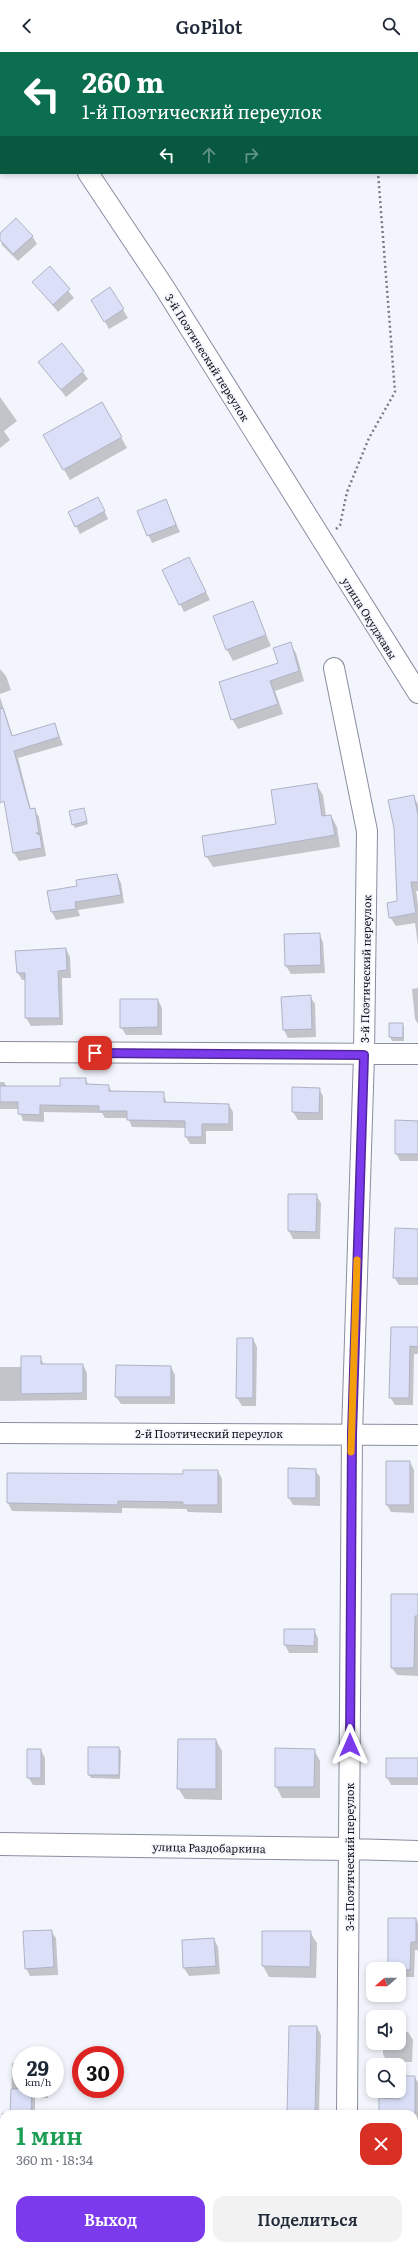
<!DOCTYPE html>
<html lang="ru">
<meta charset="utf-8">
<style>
body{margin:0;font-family:Literata,serif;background:#f2f2f3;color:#1f2937;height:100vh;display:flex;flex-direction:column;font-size:15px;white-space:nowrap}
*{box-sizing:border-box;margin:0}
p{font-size:13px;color:#747a83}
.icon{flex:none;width:22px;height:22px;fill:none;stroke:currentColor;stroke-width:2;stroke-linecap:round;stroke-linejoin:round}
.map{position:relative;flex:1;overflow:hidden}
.panel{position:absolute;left:0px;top:2058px;width:418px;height:140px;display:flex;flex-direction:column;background:#fff;border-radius:12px 12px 0 0;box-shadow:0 2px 6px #0003}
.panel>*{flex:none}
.hud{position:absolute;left:0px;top:0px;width:418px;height:122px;box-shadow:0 2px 6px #0003;background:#0b6e4f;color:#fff;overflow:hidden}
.needle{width:26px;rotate:250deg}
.tools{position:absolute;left:366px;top:1910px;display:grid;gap:8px}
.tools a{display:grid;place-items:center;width:40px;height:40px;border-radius:8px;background:#fff;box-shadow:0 2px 6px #0003;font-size:20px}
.speed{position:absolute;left:12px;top:1994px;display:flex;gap:8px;font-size:20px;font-weight:700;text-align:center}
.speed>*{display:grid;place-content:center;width:52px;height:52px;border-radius:50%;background:#fff;box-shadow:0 2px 6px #0003;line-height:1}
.speed small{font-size:10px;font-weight:400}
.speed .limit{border:6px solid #d22;background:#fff;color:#111}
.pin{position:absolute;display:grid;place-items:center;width:34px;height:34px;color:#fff;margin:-17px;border-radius:8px;box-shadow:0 2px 6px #0006}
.me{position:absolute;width:44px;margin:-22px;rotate:0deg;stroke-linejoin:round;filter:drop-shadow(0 0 3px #0008)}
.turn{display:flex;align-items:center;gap:14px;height:84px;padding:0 16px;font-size:18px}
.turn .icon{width:52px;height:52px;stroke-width:2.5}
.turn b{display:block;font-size:28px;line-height:34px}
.lanes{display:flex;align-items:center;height:38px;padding:0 16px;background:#0003;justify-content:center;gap:20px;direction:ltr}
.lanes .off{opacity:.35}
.round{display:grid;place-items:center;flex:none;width:42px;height:42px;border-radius:12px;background:#f2f2f3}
.overview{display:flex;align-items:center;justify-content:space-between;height:68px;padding:0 16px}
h1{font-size:24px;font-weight:600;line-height:30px;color:#1e9e55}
.button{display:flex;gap:8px;margin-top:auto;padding:8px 16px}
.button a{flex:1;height:46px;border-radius:12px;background:#7c3aed;color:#fff;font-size:16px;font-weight:600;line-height:46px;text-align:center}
.button a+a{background:#f2f2f3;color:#1f2937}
header{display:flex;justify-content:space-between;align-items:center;height:52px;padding:0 16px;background:#fff;font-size:18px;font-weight:600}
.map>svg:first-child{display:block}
</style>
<header><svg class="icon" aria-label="back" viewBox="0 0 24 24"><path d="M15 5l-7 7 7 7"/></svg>GoPilot<svg class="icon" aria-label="search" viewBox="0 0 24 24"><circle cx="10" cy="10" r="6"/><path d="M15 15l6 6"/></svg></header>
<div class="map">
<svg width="418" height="2198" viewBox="0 0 418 2198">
<rect width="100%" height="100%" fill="#f3f5fd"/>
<path fill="#0003" d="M0,183l32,1 5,8 -19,17 -16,-16z
M50,216l24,30 -16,14 -24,-29z
M110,237l18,29 -19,11 -17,-29z
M62,292l26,35 -22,18 -26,-34z
M0,345l17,24 -13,10 6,9 -10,8z
M102,351l25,45 -57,32 -26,-45z
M166,449l14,31 -28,11 -14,-31z
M102,454l6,13 -28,15 -4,-8z
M193,514l17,34 -26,12 -4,-8z
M252,550l19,44 -38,15 -6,-11z
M290,592l6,9 8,28 -29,10 8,23 -45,15 -6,-10 47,-55z
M0,617l6,7 5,14 -11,4z
M0,645l13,40 42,-12 8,20 -45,13 13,52 3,-1 5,8 7,39 -27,5 -5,-8 -8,-45 -6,-16z
M316,732l7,11 3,21h5l6,11 3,20 -127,20 -7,-11 71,-32z
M413,744l5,8v87h-2l2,14v41l-3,-23 -19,3 -6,-9 8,-15z
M83,757l5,15 -13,4 -2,-4z
M117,823l4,8 3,20 -46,7 2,6 -24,4 -4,-8 -4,-21 30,-4z
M319,882l4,8 2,31 -34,1 -5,-8 -1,-31z
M66,897l4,8 1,21h-9l1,47 -32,1 -5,-8v-38h-4l-4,-7z
M418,936v36l-3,-5 -3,-30z
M310,944l5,8 1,33 -28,1 -4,-8 -1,-32z
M158,948l4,8v27h-36l-5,-8z
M402,972l2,3v14h-12l-2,-4z
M85,1027l4,6 19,1 4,6 51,1 4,11 62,1 4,7v19h-27v13h-16l-4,-7v-9l-54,-1 -4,-9h-23l-3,-5 -58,-1v10l-21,-1 -4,-12h-19v-27h4l3,5h54z
M319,1037l4,7v24h-25l-5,-8z
M418,1070v39h-18l-4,-8z
M289,1143h27l5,8 -1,36h-27l-4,-8z
M418,1178v55h-19l-5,-8z
M392,1276h26v26h-4l-1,51h-18l-5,-8z
M238,1287h15l4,8 -1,59h-14l-5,-8z
M40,1305l4,8h39l4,8v27l-87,1v-34h22z
M171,1315l4,8v29h-54l-5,-7z
M410,1410l4,8v43l-23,-1 -4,-7z
M315,1418l5,7v29l-27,-1 -4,-7z
M218,1419l4,8v34l-34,-1 -2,-3 -64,-1v5l-110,-2 -4,-8z
M418,1545v79l-21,-1 -5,-7z
M314,1578l4,8v15h-29l-4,-8z
M216,1688l6,11v49l-37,-1 -7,-11z
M119,1696l2,3 -1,28 -29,-1 -2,-3z
M41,1698l4,8v27h-12l-5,-8z
M314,1698l6,11v37h-38l-6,-12z
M418,1709v24h-27l-4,-8z
M416,1867l2,4v27h-3l-1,27h-15v-8z
M51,1879l5,7 2,37 -28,1 -4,-8z
M263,1880h47l7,11 -1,35 -47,-1 -6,-11z
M214,1887l4,8 2,27 -31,2 -5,-8z
M317,1975l4,8 -2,79h-31z
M399,1980h9l5,8 -1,22h-25l-4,-8v-11h16z
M12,2011h9v26h27v9h-13v16h-31v21l-2,-4v-18l9,1z
M415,2025l3,6v50h-4v-19h-34l21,-14z
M414,2138h4v17h-4z
M0,2159h4v35h31v4h-32l-3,-6z
M279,2194h32v4h-32z
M378,2194h35v4h-35z"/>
<path fill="#dbe0f8" stroke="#afb3c5" d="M16,166l17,18 -20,18 -13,-14v-7z
M50,214l20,23 -17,16 -21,-23z
M110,235l14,22 -20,13 -13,-22z
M62,291l22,28 -23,19 -23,-28z
M102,350l20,35 -59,33 -20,-35z
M98,445l7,14 -30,16 -7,-15z
M166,447l10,26 -29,11 -10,-25z
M189,505l17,35 -27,13 -17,-35z
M253,549l13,34 -40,15 -13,-34z
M291,590l8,29 -29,10 8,23 -47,16 -12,-38 59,-19 -5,-15z
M3,656l9,28 43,-13 4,14 -45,14 16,58 5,-1 4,25h-3l4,2 2,13 -29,5 -9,-52 -4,2v-94z
M317,731l5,33 9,-1 4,20 -130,22 -3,-21 74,-12 -5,-34z
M414,743l4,20v67h-7l5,31 -27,5 -2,-15 10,-2 -3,-73 -6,-28z
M84,756l3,13 -15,4 -3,-14z
M117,822l4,21 -46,7 1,7 -25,3 -4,-21 30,-5 -1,-6z
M320,881l1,32 -36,1 -1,-32z
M66,896l1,22 -9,1 2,47h-35v-45h-8l-2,-22z
M311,943l1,34 -29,1 -2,-33z
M120,947h38v28l-38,1z
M389,971h14v15l-14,-1z
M60,1026h26v6l23,1v6l55,1v10l65,2v20h-27v13h-17v-16l-58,-1v-9h-28v-5l-59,-1v10l-22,-1v-12h-18v-16h60z
M292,1035l28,1 -1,25 -27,-1z
M395,1068l23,1v33h-23z
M288,1142h29l-1,38 -28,-1z
M395,1176l23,1v49h-25z
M391,1275h27v20l-8,-1 -1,52h-20z
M237,1286h16v60h-17z
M21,1304h20v8h42v29l-62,1z
M116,1313l55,1v31h-56z
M386,1409h24v44h-24z
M288,1416l28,1v29h-28z
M183,1418h35v35h-35v-3l-65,-1v4l-111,-2v-30l176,1z
M391,1542h27v22h-3l-1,52h-23z
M284,1577h31l-1,17 -30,-1z
M178,1687h38v50h-39z
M88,1695h31v28h-31z
M275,1696l40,1 -1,38h-39z
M27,1697h14v29h-14z
M386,1706h32v20h-32z
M388,1866h28v24h-5l-1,28 -22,-1z
M52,1878l2,37 -29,2 -2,-38z
M262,1879h49l-1,36 -48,-1z
M214,1886l2,28 -33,2 -1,-28z
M289,1974h28l-2,88h-28z
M399,2024h16v38h-36v-16l21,1z
M11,2037h21l-1,25h-21z"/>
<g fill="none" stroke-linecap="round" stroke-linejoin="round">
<defs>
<path id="minor" d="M7,0l1,1
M88,121l76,114 254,406
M334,616l33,163 -3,224 -12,379 -5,680
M0,1000l418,2
M0,1381l418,2
M349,1797l69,2
M346,2198v-4"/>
<path id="tertiary" d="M0,1792l349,5"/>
</defs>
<use href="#minor" stroke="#8a8d9f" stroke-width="22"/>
<use href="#tertiary" stroke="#8a8d9f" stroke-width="24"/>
<path stroke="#797b82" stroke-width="2.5" stroke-dasharray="2 3" stroke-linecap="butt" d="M360,0v1
M336,477l4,-4 7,-33 22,-54 26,-46 -17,-219"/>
<use href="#minor" stroke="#fff" stroke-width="20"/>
<use href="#tertiary" stroke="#fff" stroke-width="22"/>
</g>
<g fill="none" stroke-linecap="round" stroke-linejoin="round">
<defs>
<path id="route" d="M95,1001l269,2 -12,379 -2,311"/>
</defs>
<use href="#route" stroke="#51269a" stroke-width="10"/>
<use href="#route" stroke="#7c3aed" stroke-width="7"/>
<path stroke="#f59e0b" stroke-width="7" d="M351,1400l6,-192"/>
</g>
<g text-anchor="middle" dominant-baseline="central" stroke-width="3.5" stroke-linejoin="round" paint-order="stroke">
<g font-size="11" fill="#14151c" stroke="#f3f5fd">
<text transform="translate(208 305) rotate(58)">3-й Поэтический переулок</text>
<text transform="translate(370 566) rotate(58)">улица Окуджавы</text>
<text transform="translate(365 917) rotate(-89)">3-й Поэтический переулок</text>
<text x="209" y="1381">2-й Поэтический переулок</text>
<text transform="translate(209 1795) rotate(1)">улица Раздобаркина</text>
<text transform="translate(349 1805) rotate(-90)">3-й Поэтический переулок</text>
</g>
</g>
</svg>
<div class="tools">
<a><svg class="needle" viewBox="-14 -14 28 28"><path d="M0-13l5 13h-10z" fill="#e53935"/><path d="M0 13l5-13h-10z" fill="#747a83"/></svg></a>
<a><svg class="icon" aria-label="sound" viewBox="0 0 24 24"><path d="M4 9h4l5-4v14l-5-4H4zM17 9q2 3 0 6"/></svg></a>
<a><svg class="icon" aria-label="search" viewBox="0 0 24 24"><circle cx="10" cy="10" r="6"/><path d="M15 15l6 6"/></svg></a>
</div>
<div class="speed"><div>29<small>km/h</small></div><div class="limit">30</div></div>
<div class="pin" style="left:95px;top:1001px;background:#d93025"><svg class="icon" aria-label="arrive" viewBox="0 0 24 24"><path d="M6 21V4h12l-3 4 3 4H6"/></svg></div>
<svg class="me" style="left:350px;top:1693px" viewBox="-20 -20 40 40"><path d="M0-17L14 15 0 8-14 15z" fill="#7c3aed" stroke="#fff" stroke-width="4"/></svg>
<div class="hud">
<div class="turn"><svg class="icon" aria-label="left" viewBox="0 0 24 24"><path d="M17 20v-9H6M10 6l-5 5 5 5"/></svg><div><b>260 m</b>1-й Поэтический переулок</div></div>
<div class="lanes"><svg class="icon" aria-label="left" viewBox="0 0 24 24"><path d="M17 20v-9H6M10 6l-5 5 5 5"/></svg><svg class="icon off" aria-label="ahead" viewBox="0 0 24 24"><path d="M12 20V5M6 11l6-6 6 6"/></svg><svg class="icon off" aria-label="right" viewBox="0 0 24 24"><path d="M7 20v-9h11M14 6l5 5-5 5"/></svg></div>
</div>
<section class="panel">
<div class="overview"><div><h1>1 мин</h1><p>360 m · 18:34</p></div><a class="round" style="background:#d93025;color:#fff"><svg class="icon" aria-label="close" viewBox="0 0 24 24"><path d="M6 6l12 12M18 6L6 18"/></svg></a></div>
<div class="button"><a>Выход</a><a>Поделиться</a></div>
</section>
</div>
